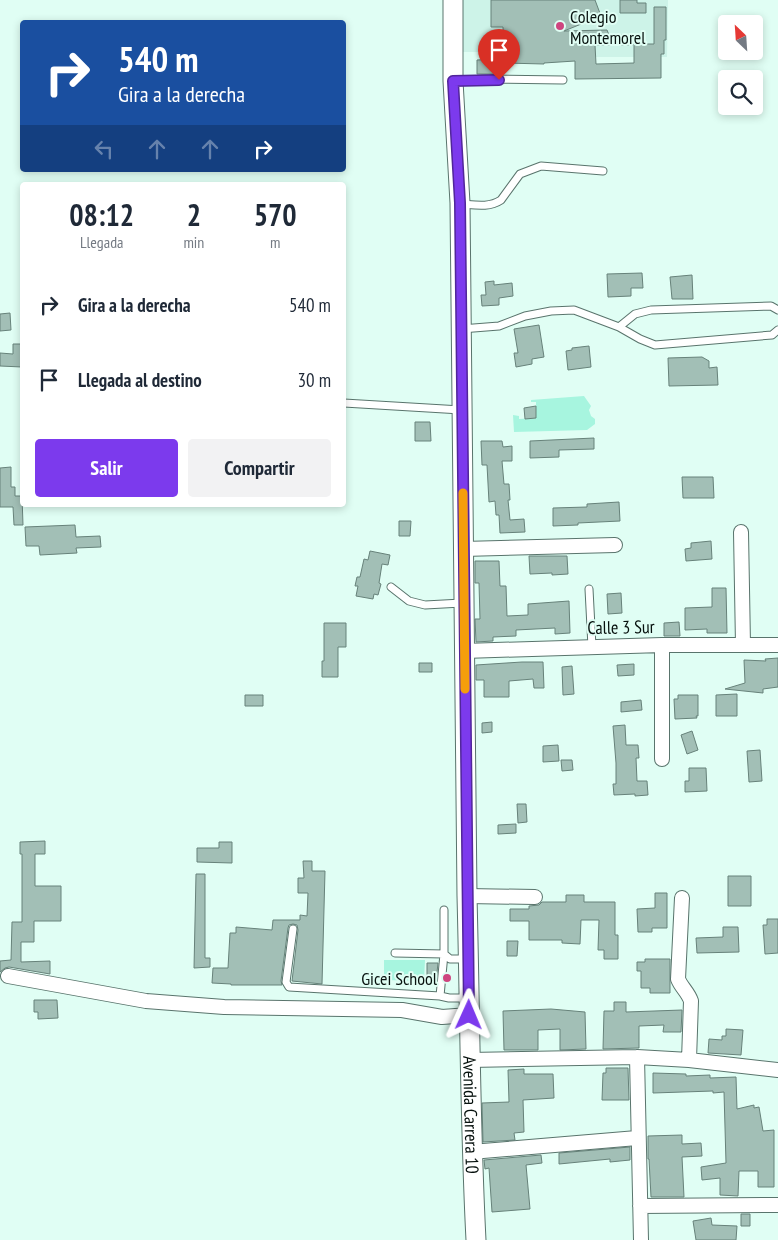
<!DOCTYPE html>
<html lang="es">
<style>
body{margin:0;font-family:"PT Sans Narrow",sans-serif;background:#f2f2f3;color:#1f2937;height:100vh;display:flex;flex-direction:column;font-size:19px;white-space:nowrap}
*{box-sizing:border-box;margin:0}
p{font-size:16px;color:#747a83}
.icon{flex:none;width:28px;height:28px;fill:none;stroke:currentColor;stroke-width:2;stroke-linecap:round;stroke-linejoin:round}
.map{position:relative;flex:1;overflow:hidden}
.side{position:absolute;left:20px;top:182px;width:326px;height:325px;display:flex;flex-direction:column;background:#fff;border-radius:5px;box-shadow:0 2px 8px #0003}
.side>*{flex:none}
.banner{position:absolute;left:20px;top:20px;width:326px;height:152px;border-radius:5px;box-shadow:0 2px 8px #0003;background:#1a4fa0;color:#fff;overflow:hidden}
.needle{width:32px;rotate:335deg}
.fabs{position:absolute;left:718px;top:15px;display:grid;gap:10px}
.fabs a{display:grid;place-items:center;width:45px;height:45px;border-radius:5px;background:#fff;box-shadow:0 2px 8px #0003;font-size:25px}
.pin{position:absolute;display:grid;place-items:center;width:42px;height:42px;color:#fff;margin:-51px -21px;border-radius:50% 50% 50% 0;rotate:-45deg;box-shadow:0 0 5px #0007}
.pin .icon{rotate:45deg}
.me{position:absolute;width:55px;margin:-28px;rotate:1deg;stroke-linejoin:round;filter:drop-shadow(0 0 4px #0008)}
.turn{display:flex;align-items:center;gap:18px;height:105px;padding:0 15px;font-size:22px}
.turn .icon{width:65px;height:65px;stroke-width:2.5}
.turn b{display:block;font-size:35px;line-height:42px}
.lanes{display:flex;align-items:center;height:48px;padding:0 15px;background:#0003;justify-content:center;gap:25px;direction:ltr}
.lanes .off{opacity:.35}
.eta{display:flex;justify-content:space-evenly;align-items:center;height:85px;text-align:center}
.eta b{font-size:30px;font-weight:600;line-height:35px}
.action{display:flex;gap:10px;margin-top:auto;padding:10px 15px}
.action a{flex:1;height:58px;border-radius:5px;background:#7c3aed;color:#fff;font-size:20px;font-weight:600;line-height:58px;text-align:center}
.action a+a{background:#f2f2f3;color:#1f2937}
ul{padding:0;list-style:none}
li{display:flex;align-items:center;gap:15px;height:75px;padding:0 15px}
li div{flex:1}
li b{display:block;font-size:19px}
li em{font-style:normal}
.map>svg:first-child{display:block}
</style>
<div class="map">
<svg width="778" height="1240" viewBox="0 0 778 1240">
<rect width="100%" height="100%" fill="#e0fef4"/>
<path fill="#cdf3e8" d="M453,0h215l-1,57h-101l-1,-5h-112z"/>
<path fill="#a7f5df" d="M584,396l7,10 -2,4 2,6 4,3v5l-8,6 -73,2 -1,-17 6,1v3l17,-1v-16h-5v-2z
M384,960h41l-1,21 -40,-1z"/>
<path fill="#a2bfb6" stroke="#67827a" d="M491,0h104l6,16 -37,15 43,-1 6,15h-18l1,19 38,-1v-19h20v-37h12v33h-2v14h-3v24l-86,1v-18l-31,2v1l-40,-1 -1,-36h-12z
M620,0h17v3h9v10h-26z
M619,35h14v10h-14z
M500,59v15h-23v-14z
M642,273l1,15h-12v8l-23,1 -1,-23z
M692,275l1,24h-21l-2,-22z
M494,281v4l18,-2 1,13 -14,2v7l-17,1 -1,-11h5l-1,-13z
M10,313l1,17 -11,1v-17z
M539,325l5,32 -12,2v5l-16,3 -2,-14h4l-4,-24z
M13,344h9v23l-22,-1v-13l13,1z
M589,346l2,21 -23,3 -2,-19 6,-1v-2z
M702,357l7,4v7l8,-1 1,18 -49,1 -1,-28z
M536,406v12l-11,1 -1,-11z
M415,422h15l1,19h-16z
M594,438v11l-35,1v7l-29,1v-17z
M481,441h21l1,6 9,-1v15h-10l2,23h5l1,16h-2l2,20 14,-1 1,13 -25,1 -1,-18h-3l-1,-14 -6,1 -2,-37h-5z
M11,467v20h4v9h7l1,29h-9l-1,-18h-13v-39z
M682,477h31l1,21h-31z
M619,502l1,19 -42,2v2l-25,1v-18l34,-1v-3z
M399,521h12l-1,15h-11z
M75,525l1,12 24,-1 1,11 -25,1 1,5 -37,2 -1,-9h-13l-1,-19z
M711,541l1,18 -26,2 -1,-12 6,-1v-5z
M370,551l20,4 -2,10 -6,-1 -3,19 2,1 -3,11 -4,-1 -1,5 -17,-3 2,-10h-3l2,-9h3l4,-18 4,1z
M529,556h38l1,18 -16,1v-2l-22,1z
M475,561h24l1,25h6l1,30 21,-1v-11l41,-3 1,32 -15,1v-6l-39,2v6l-23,1v4l-17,1 -1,-23h5l-1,-36h-4z
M712,588h14l1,45h-20v-4l-22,1v-22l27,-1z
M621,593l1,20 -14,1 -1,-20z
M679,622l1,14h-16v-13z
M324,623h22v24h-8v30h-16v-16h2z
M778,658v29l-15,2v4l-38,-4 20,-6 -1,-23 22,1 -1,-2z
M522,662h21l1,26h-10l-1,-9 -24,2v16h-25v-17h-8v-15z
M419,663h13v9h-13z
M634,664v11l-16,1 -1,-11z
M572,666l2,28 -11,1 -1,-28z
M737,694v22h-21v-21z
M245,695h18v11h-18z
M678,695h20v21h-2l1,2 -22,1 -1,-20h4z
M641,700l1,10 -21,2v-10z
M492,722v10l-10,1v-10z
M625,725l1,20h12l1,13h-3l1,23h10l1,14 -13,1v-2l-21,1 -1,-11h3v-21l-3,-37z
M692,731l6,19 -11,4 -6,-19z
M558,745l1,16 -16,1v-16z
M760,750l2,31 -13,1 -2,-31z
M561,760h11l1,10 -11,1z
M689,768h17l1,23 -22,1v-11h4z
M517,804h9l1,18 -9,1z
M516,824v9l-18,1v-9z
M45,841v13h-10v32h26v35h-27v21h-13v20l29,-1v13l-41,-7 -4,1 -5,4v-11l11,-1 1,-38h10v-68h-2v-12z
M219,842h13v21l-35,-1v-14h22z
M303,861h9v10h13l-3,113 -30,-3 6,-51 -1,-5 -4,-1 -4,1 -1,3 -7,53 1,4h-51v-1l-19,-1 1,-15h15l2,-35h6v-6l36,3 1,-10h27v-5l7,1 1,-23h-10v-15h6z
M196,874h9v84h5v9l-16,1z
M728,876h23v30h-23z
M655,893h12v35h-15v4h-14l-1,-23 18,-1z
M566,895h18v7h31v33h3v24h-14v-9h-6l1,-30h-18l-1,24 -18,-1v-3h-33v-19h-19v-12h19v-3l10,-1 3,-3h24z
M767,919h11v34l-13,1 -2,-29h4z
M723,927h15l1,25 -42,1 -1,-15 27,-1z
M507,941h11l-1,15h-10z
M645,959h25v34h-20v-5h-9v-17h-4v-9h8z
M427,963h11l-2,19h-9z
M34,1000h23l1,18 -20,1v-7h-4z
M614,1002h12v10l56,-2 -1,22h-18l1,-7 -25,1v22l-36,1 1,-38h10z
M551,1009l34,3 1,37 -26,1v-21l-22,1v20h-34l-1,-39z
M726,1029l17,1 -2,25 -33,-2 1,-14 13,1v-4h4z
M606,1068h22l1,32h-27l1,-27h3z
M524,1069v5h29l1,24 -31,2 1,32 -10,1 1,7 -32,2 -1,-39 27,-1 -1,-32z
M653,1073l33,1v2l24,-1v3l26,-1 1,32 17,-4v3l5,-1 4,24 11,-1v57h-16v-16h-19l-1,25 -18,-1v-17l-18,2 -1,-13 25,-4 -2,-71 -11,1v-2l-60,2z
M682,1135v9l19,-1 1,13 -20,1 2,40h-33l-2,-38h-1v-23z
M630,1147v13l-20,2v-3l-51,5v-11z
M541,1155l1,8 -16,2 4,44 -38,3 -3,-44 -4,1 -1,-9z
M741,1214h9v12h-9z
M711,1218l1,7 25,1 -1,14h-40l-3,-19z"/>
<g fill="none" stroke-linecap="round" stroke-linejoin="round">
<defs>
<path id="lane" d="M453,81l30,-2 80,1
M461,204c14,1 28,4 40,-4l19,-26 21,-8 62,5
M619,327l16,-13 16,-4 120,-4 7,4
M461,329l38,-3 26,-10 26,-5 23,-1 45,17 21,12 15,6 117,-10 6,-5
M344,403l117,7
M391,587l18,14 16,4 37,-2
M589,589l3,58
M293,929l-7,53 3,5 151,9 9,2h19
M395,953l49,1 6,5h18
M440,996l4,-42v-44"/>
<path id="street" d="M741,532l2,113
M463,549l152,-4
M662,645v114
M464,651l198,-6h116
M467,896l68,1
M682,898l-4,81c3,8 10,13 13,22l-2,59
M8,976l138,25 78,6 178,3 40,7 27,-2
M637,1057l4,183
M469,1060l168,-3 52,3 89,10
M471,1152l166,-14
M640,1206l137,-1"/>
<g id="secondary">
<path id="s1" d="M453,0v81l7,122 7,693c3,115 3,229 9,344"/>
</g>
</defs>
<use href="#lane" stroke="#59746c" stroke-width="9"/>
<use href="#street" stroke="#59746c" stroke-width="16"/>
<use href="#secondary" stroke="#59746c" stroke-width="21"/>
<use href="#lane" stroke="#fff" stroke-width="7"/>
<use href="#street" stroke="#fff" stroke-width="14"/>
<use href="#secondary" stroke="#fff" stroke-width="19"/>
</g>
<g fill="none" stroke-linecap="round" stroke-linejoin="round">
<defs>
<path id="route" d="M469,1015l-9,-812 -7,-122 46,-1"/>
</defs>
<use href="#route" stroke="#51269a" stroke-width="12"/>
<use href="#route" stroke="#7c3aed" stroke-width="9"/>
<path stroke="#f59e0b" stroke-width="9" d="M463,493l2,196"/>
</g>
<g fill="#ce457f" stroke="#e0fef4" stroke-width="2">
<circle cx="560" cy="26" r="5"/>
<circle cx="447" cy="978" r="5"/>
</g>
<g text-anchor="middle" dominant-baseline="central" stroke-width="4" stroke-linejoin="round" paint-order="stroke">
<g font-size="18" fill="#07110e" stroke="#e0fef4" text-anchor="start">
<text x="570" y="16">Colegio<tspan x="570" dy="21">Montemorel</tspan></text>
<text x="437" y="978" text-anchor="end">Gicei School</text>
</g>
<g font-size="18" fill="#07110e" stroke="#e0fef4">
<text transform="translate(621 627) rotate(-1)">Calle 3 Sur</text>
<text stroke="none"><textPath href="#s1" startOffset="1115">Avenida Carrera 10</textPath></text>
</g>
</g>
</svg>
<div class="fabs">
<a><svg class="needle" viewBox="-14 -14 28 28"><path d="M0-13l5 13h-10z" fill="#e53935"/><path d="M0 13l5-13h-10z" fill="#747a83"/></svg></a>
<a><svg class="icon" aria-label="search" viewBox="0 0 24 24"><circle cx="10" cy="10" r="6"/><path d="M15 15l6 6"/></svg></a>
</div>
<div class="pin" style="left:499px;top:80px;background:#d93025"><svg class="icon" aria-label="arrive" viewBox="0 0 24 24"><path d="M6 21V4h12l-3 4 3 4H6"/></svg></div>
<svg class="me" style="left:469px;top:1015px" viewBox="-20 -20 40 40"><path d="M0-17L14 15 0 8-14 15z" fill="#7c3aed" stroke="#fff" stroke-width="4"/></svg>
<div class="banner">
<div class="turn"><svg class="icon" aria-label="right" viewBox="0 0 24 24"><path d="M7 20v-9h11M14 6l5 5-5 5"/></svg><div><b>540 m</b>Gira a la derecha</div></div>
<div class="lanes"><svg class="icon off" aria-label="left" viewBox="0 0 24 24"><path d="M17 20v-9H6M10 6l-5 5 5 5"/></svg><svg class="icon off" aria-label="ahead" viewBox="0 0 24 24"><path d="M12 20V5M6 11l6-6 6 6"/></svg><svg class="icon off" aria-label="ahead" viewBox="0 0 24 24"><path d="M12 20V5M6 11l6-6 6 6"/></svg><svg class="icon" aria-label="right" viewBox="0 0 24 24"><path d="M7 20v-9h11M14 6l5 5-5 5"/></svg></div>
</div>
<section class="side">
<div class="eta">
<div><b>08:12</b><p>Llegada</p></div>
<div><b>2</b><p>min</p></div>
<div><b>570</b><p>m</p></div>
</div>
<ul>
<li><svg class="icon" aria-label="right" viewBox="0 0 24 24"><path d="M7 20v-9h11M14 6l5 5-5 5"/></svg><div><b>Gira a la derecha</b></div><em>540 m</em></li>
<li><svg class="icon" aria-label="arrive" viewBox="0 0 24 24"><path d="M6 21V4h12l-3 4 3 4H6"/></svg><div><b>Llegada al destino</b></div><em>30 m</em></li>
</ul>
<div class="action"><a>Salir</a><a>Compartir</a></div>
</section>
</div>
